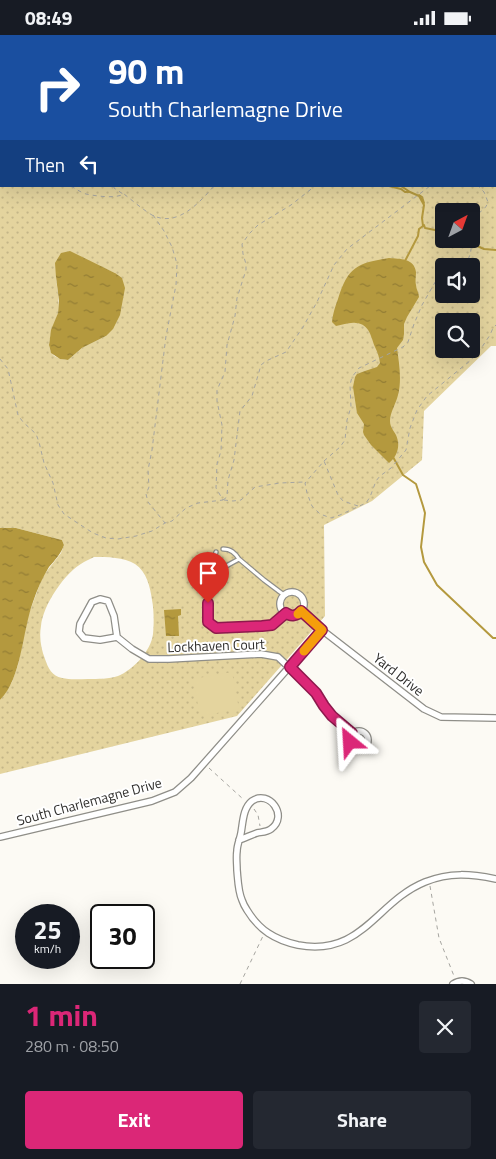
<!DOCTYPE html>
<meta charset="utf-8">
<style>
body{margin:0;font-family:"Titillium Web",sans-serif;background:#242831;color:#f1f3f6;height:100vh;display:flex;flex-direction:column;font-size:19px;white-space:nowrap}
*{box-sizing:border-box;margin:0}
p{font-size:16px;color:#9ea1a6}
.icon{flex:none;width:28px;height:28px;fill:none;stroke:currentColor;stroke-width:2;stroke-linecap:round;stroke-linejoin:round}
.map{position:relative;height:949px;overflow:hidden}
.panel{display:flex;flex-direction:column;background:#171b24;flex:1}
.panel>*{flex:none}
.banner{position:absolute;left:0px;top:0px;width:496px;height:152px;box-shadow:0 5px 20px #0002;background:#1a4fa0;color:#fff;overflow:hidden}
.needle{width:32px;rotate:41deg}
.controls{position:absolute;left:435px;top:168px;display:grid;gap:10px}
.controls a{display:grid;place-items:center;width:45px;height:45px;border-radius:5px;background:#171b24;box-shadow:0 5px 20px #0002;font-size:25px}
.speed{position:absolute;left:15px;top:869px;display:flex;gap:10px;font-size:25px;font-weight:700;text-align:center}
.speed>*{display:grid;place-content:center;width:65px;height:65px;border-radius:50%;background:#171b24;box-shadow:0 5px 20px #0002;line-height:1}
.speed small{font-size:12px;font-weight:400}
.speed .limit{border:2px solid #111;border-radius:8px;background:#fff;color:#111}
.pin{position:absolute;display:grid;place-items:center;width:42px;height:42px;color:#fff;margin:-51px -21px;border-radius:50% 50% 50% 0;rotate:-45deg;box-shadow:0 0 5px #0007}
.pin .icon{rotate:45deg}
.me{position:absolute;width:55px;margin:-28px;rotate:333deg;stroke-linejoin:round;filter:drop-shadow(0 0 4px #0008)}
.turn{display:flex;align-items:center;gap:18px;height:105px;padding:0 25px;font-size:22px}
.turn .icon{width:65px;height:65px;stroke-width:2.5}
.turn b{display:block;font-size:35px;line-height:42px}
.then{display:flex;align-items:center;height:48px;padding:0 25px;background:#0003;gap:10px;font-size:19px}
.round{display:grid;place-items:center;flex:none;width:52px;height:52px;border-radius:5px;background:#242831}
.overview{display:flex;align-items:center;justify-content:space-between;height:85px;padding:0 25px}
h1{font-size:30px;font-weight:700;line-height:38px;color:#db2777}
.primary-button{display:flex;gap:10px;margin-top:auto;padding:10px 25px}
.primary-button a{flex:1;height:58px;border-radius:5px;background:#db2777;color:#fff;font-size:20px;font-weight:700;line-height:58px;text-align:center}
.primary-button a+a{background:#242831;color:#f1f3f6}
.status{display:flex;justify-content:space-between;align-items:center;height:35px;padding:0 25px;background:#171b24;direction:ltr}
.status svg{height:14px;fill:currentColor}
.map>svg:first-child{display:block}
</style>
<div class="status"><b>08:49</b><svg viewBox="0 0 49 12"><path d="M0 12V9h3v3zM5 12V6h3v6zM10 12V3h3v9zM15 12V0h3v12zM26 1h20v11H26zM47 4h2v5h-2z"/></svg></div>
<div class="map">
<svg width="496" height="949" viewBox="0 0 496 949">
<defs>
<pattern id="grass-dots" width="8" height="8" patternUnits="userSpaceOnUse" patternTransform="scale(1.25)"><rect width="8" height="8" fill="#e4d49e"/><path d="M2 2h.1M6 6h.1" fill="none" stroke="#c4b688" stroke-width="1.8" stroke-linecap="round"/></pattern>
<pattern id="water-ripples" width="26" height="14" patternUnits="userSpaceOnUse" patternTransform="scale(1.25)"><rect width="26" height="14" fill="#b4993e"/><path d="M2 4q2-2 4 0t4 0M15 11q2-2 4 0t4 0" fill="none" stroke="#937d34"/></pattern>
</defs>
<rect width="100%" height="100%" fill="#fcfaf4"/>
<path fill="url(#grass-dots)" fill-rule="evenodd" d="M0,0h496v311h-5l-67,65 -2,49 -50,41 -48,24 1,91 -88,100 -237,58v-74l12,-18 6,-17 9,-46 11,-30 5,-13 18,-23 3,-8 -2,-5 -46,-12h-16zM1,1h494v150h-494zM444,176h27v28h-27zM444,231h27v28h-27zM102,232l13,6 -9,63 -24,12 -14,12c-31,-2 -15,-30 -10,-47 2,-12 -1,-24 -2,-36zM444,286h27v28h-27zM94,522c13,0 30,0 41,7 12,8 15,23 17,36 2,10 2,24 1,34 -2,17 -20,36 -35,42 -9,3 -20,3 -30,3 -8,0 -18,1 -26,-1 -10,-2 -14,-10 -17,-19 -4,-10 -6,-22 -4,-33 2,-21 24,-54 43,-64 3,-2 7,-3 10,-5z"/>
<path fill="#e4d49e" d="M232,637l7,37 -39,7 -7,-37z"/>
<path fill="url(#water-ripples)" d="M70,216l45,22 7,5 3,10 -5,27 -7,14 -7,7 -24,12 -14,12 -8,-1 -9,-6 -2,-8 2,-15 7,-17 1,-12 -3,-24 -1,-14 6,-10z
M389,223c11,1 25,0 27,14 0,5 -1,9 0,13 0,4 3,8 3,12l-12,20 -3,7v10l-1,6 -6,8c2,15 5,32 1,47 -2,9 -8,17 -8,26 0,6 4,10 6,14 5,11 1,22 -7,28l-18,-18 -7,-10 -1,-3 1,-8 -7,-11 -4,-26 2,-10 2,-3 8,-3 12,-4 3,-4c-1,-6 -2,-10 -5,-16 -4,-9 -5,-23 -19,-24 -7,-1 -13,2 -20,3l-4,-4c1,-9 3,-15 6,-23 10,-32 19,-36 51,-41z
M0,493h16l46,12 2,5c-3,9 -9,15 -15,22 -7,11 -12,23 -16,35 -11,30 -11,76 -33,98z
M181,574v6l-3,1 1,20h-13l-2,-26z"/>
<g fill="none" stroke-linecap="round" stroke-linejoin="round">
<path stroke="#b4993e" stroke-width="2" d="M311,0l1,1
M389,151l12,3 4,3h5l9,4 5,9 -2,13 1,8 -4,3 -1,7 -13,25
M401,151l9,6
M419,160l3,2 2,6
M424,190l1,3 10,2 9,3
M454,204l6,3h8l16,7 12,1
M393,422l10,18 13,9 7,22 2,7 -4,34 3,15 13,23 56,53h3"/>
<defs>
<path id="service" d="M118,1l1,-1
M223,514c8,0 12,4 16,10
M210,540l6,-23
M284,560l-20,-15 -25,-21 -29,16 -3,8 2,39 8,6 46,-2 9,-1 13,-12"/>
<path id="minor" d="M280 569a12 12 0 1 1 24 0a12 12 0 1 1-24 0Z
M301,576l21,19 102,79 17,8 55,1
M117,602l-17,3 -16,-2 -5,-6 1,-8 12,-22 8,-3 8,2 6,15 3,21 15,12 17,10h20l92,-5 17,3 38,36 12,18 24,23
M350 705a9 9 0 1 1 18 0a9 9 0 1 1-18 0Z
M0,802l152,-36 23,-9 16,-14 131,-148
M239,805c6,-2 12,-5 18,-7 5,-1 10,-1 14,-4 18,-13 -2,-40 -19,-28 -9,7 -9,21 -11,32 -1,6 -4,12 -4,18 -1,6 0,13 0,19 1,10 1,21 5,30 1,3 3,7 5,10 12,20 28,30 51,35 64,12 78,-43 127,-63 25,-10 46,-8 71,-3
M453,949c6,-4 12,-4 18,0"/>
</defs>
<use href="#service" stroke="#8f8e88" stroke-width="5.5"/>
<use href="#minor" stroke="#8f8e88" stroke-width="8"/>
<path stroke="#a6a5a0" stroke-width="1" stroke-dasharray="4 4" stroke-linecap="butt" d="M392,1l1,-1
M477,1l1,-1
M0,20h1
M0,104l1,1
M71,151c5,3 9,6 15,8 10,2 29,5 38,0 9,7 18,15 28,21 25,13 47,-12 62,-29
M114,151v2l9,6
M153,180l11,16 8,16 5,17 -1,21 -10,51 -14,114 -4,20 1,17 -3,7 2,8 17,21
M464,231c12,-15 5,-31 10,-46 3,-9 11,-8 14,-18l-4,-10 -6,-6
M0,324l8,10 10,46 5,7 13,12 3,8 5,21 9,20 5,22 6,9 12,8 17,11 13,5 12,1 18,-3 16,-5 13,-8 7,-2 14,-13 12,-5 25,-3 -7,-12 1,-24 4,-13 1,-26 -5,-24v-11l8,-18 2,-27 5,-18 3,-11 2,-18 9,-28v-6l-3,-10 -1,-10 7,-10 9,-9 33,-20 24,-19
M324,426l16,-14 5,-7 2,-20 4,-13 -1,-22 2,-8 7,-9 44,-21 5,-5 6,-18 8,-19 19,-33 3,-1
M223,465l4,-3 1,-17 6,-20 6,-49 12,-15 9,-31 5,-4 20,-9 17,-25 14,-25 17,-37 13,-16 83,-63
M224,465l9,1 8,-1 14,-13 25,-4 24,-1
M358,471l-15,-5 -5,-6 -14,-34 -19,22 2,10 5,13 8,8 11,4 9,-3 26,-12 4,-6 6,-16 4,-5 11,-8 15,-18 4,-22 7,-18 10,-14 44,-36 9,-10 10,-15 3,-7 3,-3
M209,733l34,31
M254,774l4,6 2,11
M430,851l9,52 15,38
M240,949l23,-48"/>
<use href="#service" stroke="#fff" stroke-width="3"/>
<use href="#minor" stroke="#fff" stroke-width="5.5"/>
</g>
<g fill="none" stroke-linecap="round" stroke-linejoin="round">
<defs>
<path id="route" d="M208,568v19l8,6 46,-2 10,-1 14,-12c5,4 11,3 15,-2l21,19 -32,37 26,26 8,13 8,10 20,17 -2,3v6"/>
</defs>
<use href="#route" stroke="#8e194d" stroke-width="12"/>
<use href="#route" stroke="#db2777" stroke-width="9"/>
<path stroke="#f59e0b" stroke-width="9" d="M298,579l3,-3 21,19 -18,21"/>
</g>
<g text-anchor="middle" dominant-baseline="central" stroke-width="4" stroke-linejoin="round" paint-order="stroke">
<g font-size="14" fill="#2f2e2c" stroke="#fff">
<text transform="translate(216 610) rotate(-2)">Lockhaven Court</text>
<text transform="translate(399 639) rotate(38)">Yard Drive</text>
<text transform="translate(89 766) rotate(-15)">South Charlemagne Drive</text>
</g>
</g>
</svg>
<div class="controls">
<a><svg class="needle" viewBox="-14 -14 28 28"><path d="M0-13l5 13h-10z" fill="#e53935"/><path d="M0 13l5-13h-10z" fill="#9ea1a6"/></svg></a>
<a><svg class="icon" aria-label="sound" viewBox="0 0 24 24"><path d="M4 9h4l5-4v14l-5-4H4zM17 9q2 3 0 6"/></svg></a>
<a><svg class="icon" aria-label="search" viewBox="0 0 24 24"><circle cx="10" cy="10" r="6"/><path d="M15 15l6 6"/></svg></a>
</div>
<div class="speed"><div>25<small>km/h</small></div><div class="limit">30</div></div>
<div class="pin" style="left:208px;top:568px;background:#d93025"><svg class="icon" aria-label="arrive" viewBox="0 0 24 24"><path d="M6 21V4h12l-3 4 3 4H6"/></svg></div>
<svg class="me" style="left:350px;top:707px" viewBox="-20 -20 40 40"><path d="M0-17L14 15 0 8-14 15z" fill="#db2777" stroke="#fff" stroke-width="4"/></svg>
<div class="banner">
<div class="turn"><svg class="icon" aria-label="right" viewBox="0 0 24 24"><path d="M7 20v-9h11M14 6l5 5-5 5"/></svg><div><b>90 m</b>South Charlemagne Drive</div></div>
<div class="then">Then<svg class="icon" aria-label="left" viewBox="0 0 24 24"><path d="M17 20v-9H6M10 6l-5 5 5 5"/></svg></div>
</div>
</div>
<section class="panel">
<div class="overview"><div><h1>1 min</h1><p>280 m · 08:50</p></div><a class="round"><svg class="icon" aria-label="close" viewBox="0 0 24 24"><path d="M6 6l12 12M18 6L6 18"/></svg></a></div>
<div class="primary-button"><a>Exit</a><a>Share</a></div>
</section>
